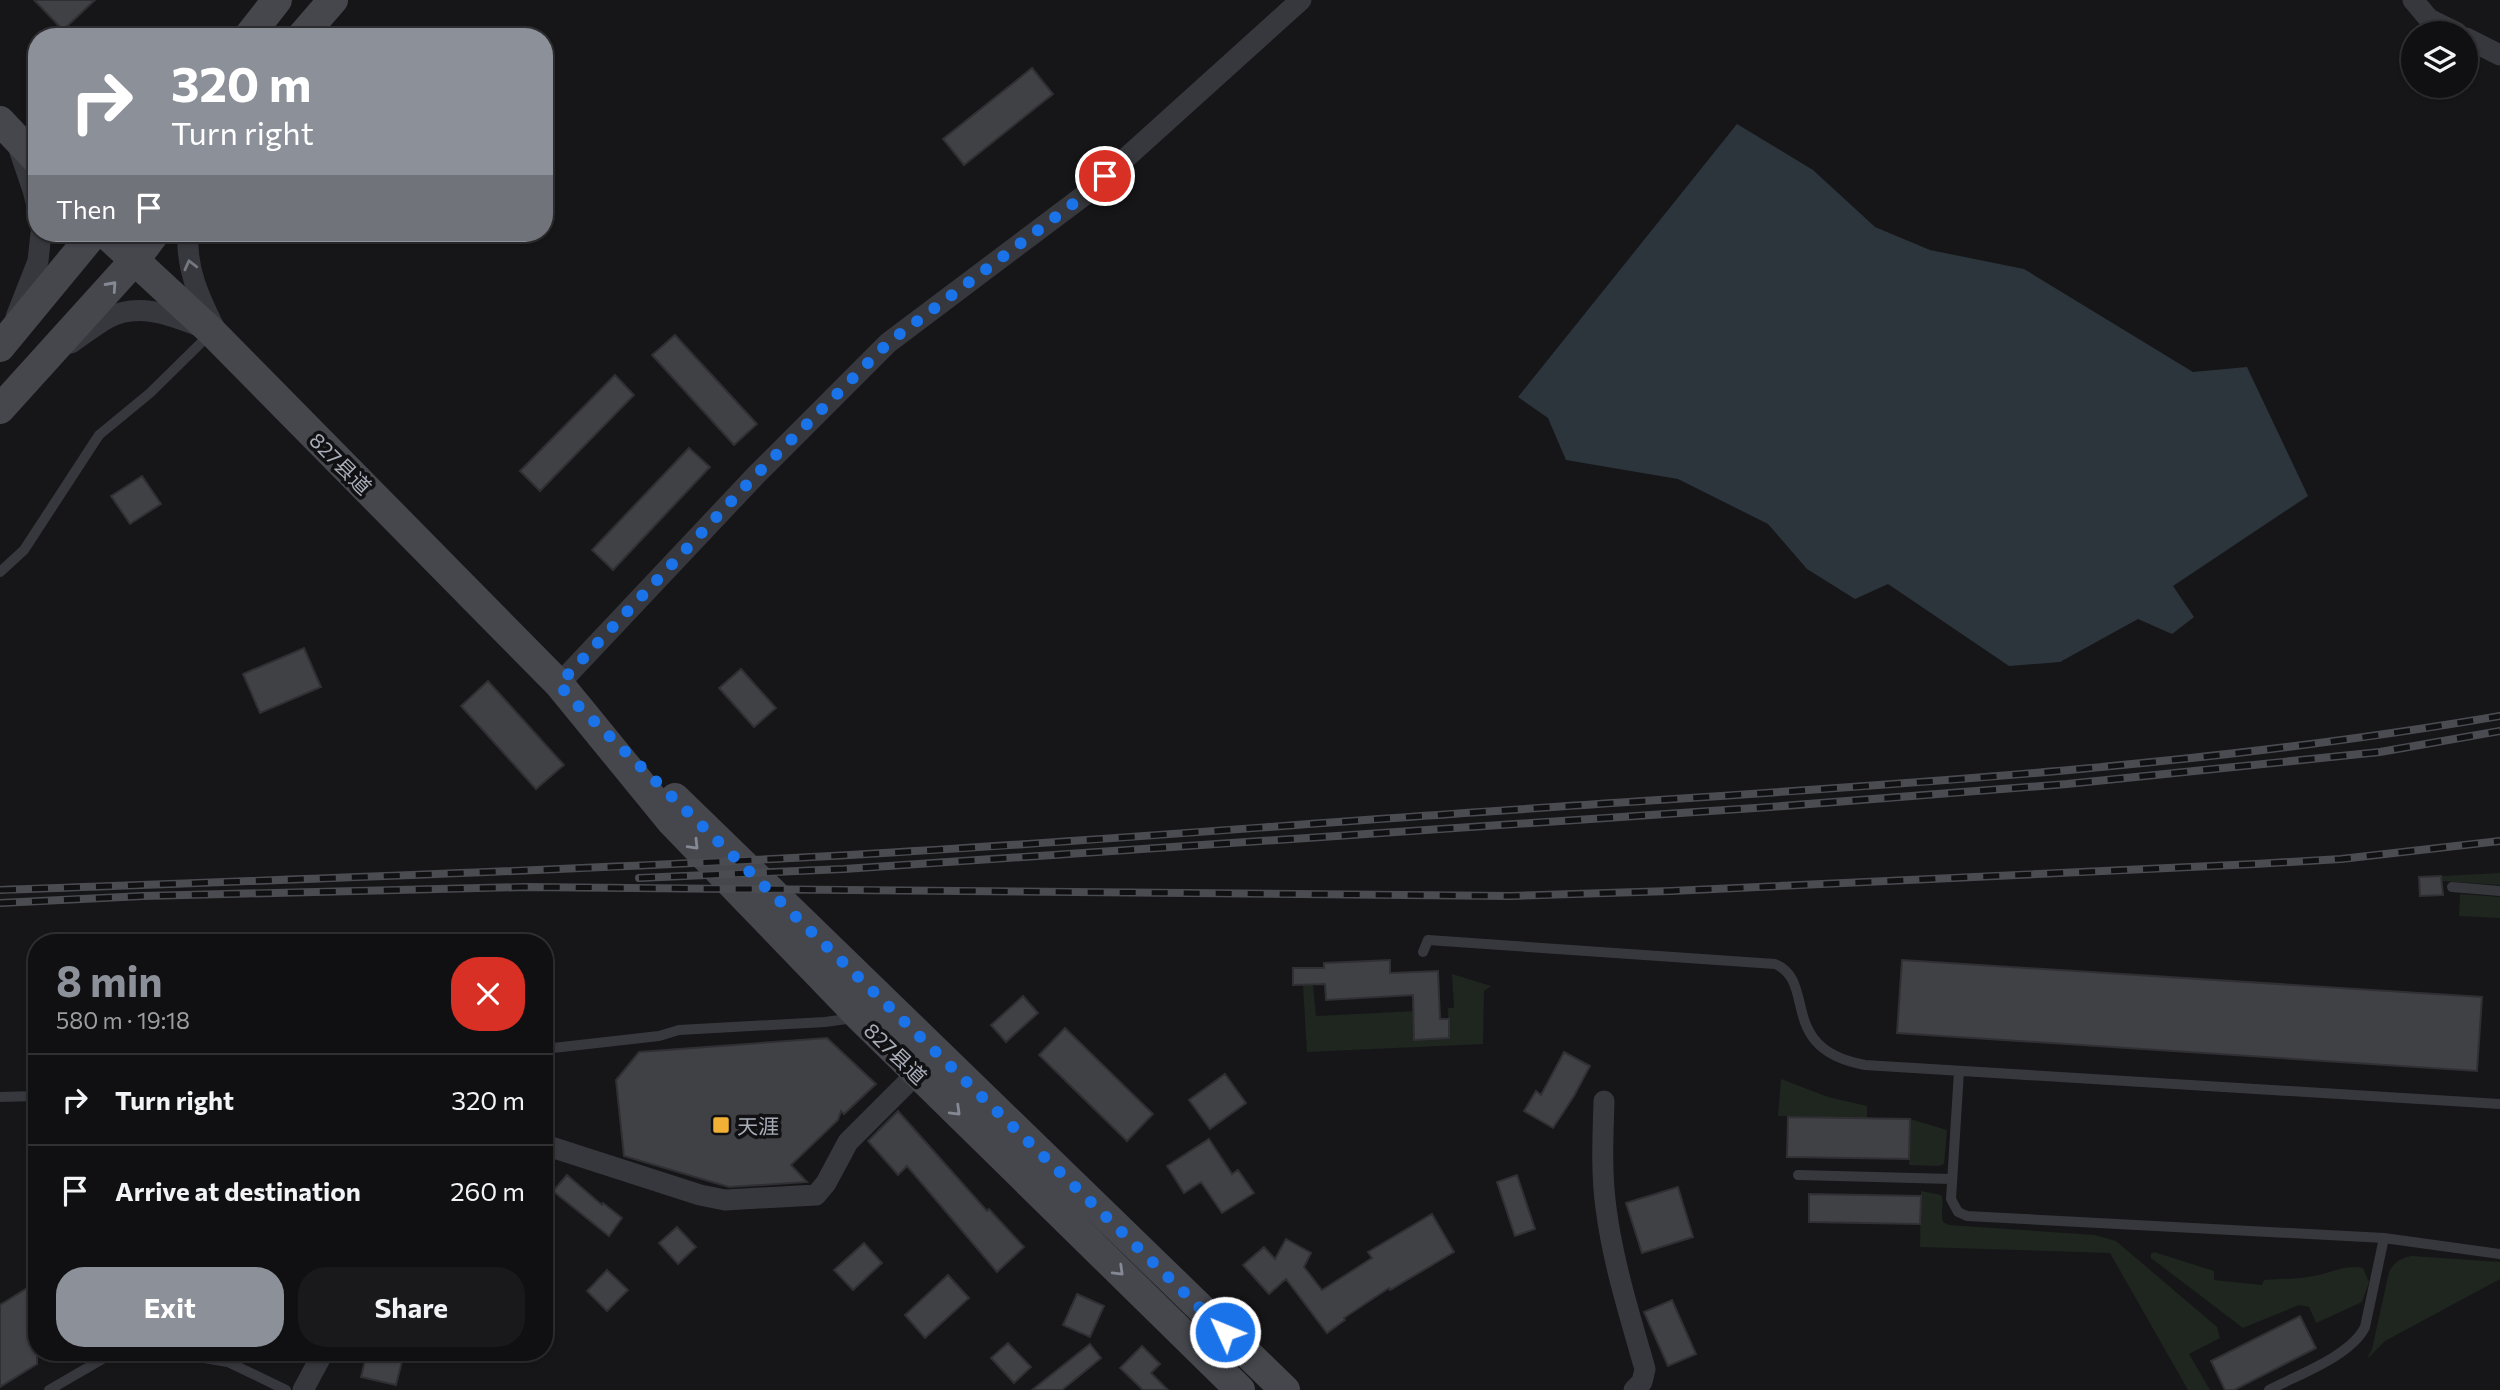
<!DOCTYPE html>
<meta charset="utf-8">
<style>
body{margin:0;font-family:Commissioner,"Noto Sans SC",sans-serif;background:#19191b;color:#f1f3f6;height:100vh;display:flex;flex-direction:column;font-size:26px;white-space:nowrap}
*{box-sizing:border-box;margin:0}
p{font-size:23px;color:#9c9d9f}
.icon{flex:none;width:38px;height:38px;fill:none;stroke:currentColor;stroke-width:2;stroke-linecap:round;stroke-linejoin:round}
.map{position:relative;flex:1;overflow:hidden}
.sheet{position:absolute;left:28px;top:934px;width:525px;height:427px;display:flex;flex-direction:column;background:#101012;border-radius:28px;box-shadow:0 2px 5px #0004,0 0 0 2px #303032}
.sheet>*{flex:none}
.top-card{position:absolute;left:28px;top:28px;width:525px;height:214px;border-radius:28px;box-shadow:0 2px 5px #0004,0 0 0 2px #303032;background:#8c9099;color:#fff;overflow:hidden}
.fabs{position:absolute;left:2401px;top:21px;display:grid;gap:14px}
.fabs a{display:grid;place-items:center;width:77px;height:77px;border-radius:50%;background:#101012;box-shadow:0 2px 5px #0004,0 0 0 2px #303032;font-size:35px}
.pin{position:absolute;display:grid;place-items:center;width:60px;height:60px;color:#fff;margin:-30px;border:4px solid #fff;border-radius:50%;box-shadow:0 2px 7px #0007}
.me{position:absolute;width:77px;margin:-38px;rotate:314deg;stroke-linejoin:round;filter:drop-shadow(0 0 5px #0008)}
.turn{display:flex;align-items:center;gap:24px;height:147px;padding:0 28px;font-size:32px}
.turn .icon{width:91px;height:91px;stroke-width:2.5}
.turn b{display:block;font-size:49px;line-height:60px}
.then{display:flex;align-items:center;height:66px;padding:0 28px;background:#0003;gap:14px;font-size:26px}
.round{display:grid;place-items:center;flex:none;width:74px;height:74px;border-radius:28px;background:#19191b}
.summary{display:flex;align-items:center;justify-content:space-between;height:119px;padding:0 28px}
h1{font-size:42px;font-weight:700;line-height:52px;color:#8c9099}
.primary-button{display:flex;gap:14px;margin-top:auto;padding:14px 28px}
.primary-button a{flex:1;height:80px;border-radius:28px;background:#8c9099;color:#fff;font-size:28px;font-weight:700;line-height:80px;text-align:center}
.primary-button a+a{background:#19191b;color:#f1f3f6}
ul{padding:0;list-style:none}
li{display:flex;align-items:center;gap:21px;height:91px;padding:0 28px;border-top:2px solid #303032}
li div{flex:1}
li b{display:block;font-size:26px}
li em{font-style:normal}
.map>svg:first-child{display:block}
</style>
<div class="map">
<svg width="2500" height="1390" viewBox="0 0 2500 1390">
<rect width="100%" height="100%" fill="#161618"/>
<path fill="#1e261f" d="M2500,873v12l-59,-4v-5z
M2460,894l40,3v21l-41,-2z
M1452,974l39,12 -7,5 -1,53 -176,8 -4,-67h10l3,31 121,-6 -22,30 34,-2 -1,-30h6z
M1781,1079l47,18 39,9v12l-89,-2z
M1910,1119l37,11 -3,34 -5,2 -30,-1z
M1921,1191l20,4c4,8 -1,18 2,27l6,3 146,10 21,6 101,86 3,11 -31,16 21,36h-22l-78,-137 -190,-6z
M2154,1252l60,19v9l48,5 2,-5c16,-1 34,-1 50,-4 18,-3 31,-12 49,-8l6,14 -7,20 -46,21 -7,-16 -10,-2 -56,23 -92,-70v-4z
M2412,1256l88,6v17l-115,62 -18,18 5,-10 17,-77c6,-10 11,-14 23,-16z"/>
<path fill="#2c353c" d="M1737,124l76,46 62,57 55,23 94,19 169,103 54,-5 61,129 -135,90 21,31 -22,17 -34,-15 -78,43 -51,4 -121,-82 -33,15 -48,-30 -39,-45 -90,-45 -112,-19 -18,-42 -30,-21z"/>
<path fill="#404145" stroke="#303034" stroke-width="2" d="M34,0h61l-32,30z
M1032,68l21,26 -89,71 -21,-26z
M675,335l82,89 -23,21 -82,-90z
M615,375l19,20 -94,96 -20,-20z
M689,448l21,19 -97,103 -21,-20z
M142,476l19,28 -31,20 -19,-28z
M304,648l17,39 -61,26 -17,-39z
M741,669l35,39 -22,19 -35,-39z
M488,681l76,84 -28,24 -75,-83z
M2441,876l2,19 -23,1 -1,-19z
M1390,960v13l48,-2 2,48h9v19l-35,2 -1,-45 -87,5 -1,-16 -32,1v-17h31v-5z
M1902,960l580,37 -5,74 -580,-38z
M1023,996l15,17 -32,29 -15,-17z
M1065,1028l88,86 -26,27 -88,-86z
M827,1038l49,46 -32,30 -3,-3 -3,9 -47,45 16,17 -78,5 -105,-31 -8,-76 23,-28z
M1564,1052l26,14 -16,30 -21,32 -29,-17 12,-20 5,4z
M1225,1074l21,29 -36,26 -21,-29z
M898,1111l89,100 2,-2 35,38 -27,25 -90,-106 -9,9 -30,-34z
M1788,1117l122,2 -1,40 -122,-2z
M1209,1139l23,35 6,-4 16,23 -32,20 -21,-31 -17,11 -17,-27z
M567,1175l35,30 1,-2 19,15 -13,18 -56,-45z
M1517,1175l18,54 -20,7 -18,-54z
M1678,1187l15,50 -51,16 -16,-50z
M1809,1194l112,2 -1,28 -111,-2z
M1432,1214l22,38 -64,38 -1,-2 -45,30 1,2 -18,13 -41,-54 -17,15 -26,-29 21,-18 11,12 11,-20 25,14 -7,14 18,23 50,-32 -4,-6z
M677,1227l19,20 -18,17 -19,-21z
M864,1243l18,20 -29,27 -19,-20z
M607,1270l21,20 -21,21 -20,-20z
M948,1275l21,23 -44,40 -20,-23z
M37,1282v82l-37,23v-82z
M1077,1294l27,12 -14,31 -27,-12z
M1672,1300l24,54 -28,12 -24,-54z
M2300,1316l16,32 -82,42h-9l-14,-29z
M1008,1343l23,24 -17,16 -23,-25z
M1090,1344l11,14 -39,32h-30z
M1142,1346l18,18 -9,9 17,17h-25l-23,-22z
M367,1353h37l-8,32 -35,-8z"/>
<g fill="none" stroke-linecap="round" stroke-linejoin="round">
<path stroke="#37383d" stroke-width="10" d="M0,572l24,-22 75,-115 51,-42 60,-59
M2452,887l48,4
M1423,952l5,-12 347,24c43,18 1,85 90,101l635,39
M544,1049l115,-13 20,-6 146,-8 29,-4
M1959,1071l-8,128 7,13 9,4 417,22 116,16
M0,1097l37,-1
M1798,1175l154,4
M174,1353l54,9 58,28
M49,1390l57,-33 16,-4
M2269,1390c28,-15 82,-34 96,-63l19,-89"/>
<path stroke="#37383d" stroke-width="21" d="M2413,0l16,19 28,14
M2466,38l34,17
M18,146l15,44 4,16
M188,233c-2,35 10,62 26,94
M16,317l22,-56 3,-28
M71,343c12,-8 24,-18 37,-25 30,-16 62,-3 91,8
M559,684l197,-209 132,-132 198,-149 215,-194
M1604,1101c-1,35 -3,71 2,107 7,55 24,108 39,161l-3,13 -8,8
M544,1149l4,-3 152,49 25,5 91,-5 10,-12 22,-41 69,-69
M303,1390l20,-37"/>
<path stroke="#45474d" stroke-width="30" d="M248,37l29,-37
M301,37l32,-37
M0,121l37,39
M105,233l107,99 347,352 112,137 189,196 380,373
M0,347l94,-114
M0,409l134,-148 21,-28
M675,798l610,592"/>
<defs>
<path id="rail" d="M639,878l205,-9 926,-62 297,-23 313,-32 120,-21
M0,890c277,-10 554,-19 831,-34 226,-12 452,-31 679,-46 330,-23 663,-38 990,-94
M0,903l143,-7 382,-9 986,9 160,-5 584,-27 86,-5 159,-18"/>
</defs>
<use href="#rail" stroke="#4a4c52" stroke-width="8"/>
<use href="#rail" stroke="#111113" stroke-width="5" stroke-dasharray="16" stroke-linecap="butt"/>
</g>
<defs><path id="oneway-chevron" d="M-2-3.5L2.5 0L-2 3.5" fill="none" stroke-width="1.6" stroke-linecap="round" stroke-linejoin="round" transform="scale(1.75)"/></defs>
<use stroke="#757881" href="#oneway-chevron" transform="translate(190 265) rotate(-104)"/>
<g stroke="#858993">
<use href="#oneway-chevron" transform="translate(112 286) rotate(-48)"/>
<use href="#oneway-chevron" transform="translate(694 845) rotate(46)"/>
<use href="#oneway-chevron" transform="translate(956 1111) rotate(44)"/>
<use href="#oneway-chevron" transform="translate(1119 1271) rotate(44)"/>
</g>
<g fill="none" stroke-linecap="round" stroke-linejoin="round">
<path stroke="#1a73e8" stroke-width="12" stroke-dasharray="0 21.6" d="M1105,176l-19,18 -198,149 -132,132 -197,209 12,15 654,633"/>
</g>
<rect fill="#f2b134" stroke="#111113" stroke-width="2.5" x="712" y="1116" width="18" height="18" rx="3.5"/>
<g text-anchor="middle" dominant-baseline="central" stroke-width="7" stroke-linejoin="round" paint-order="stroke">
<g font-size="21" fill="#a8adb8" stroke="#111113">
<text transform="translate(341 463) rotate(45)">827县道</text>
<text transform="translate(896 1053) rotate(44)">827县道</text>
</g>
<g font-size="21" fill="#a8adb8" stroke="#111113" text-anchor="start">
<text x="737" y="1125">天涯</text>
</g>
</g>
</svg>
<div class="fabs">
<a><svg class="icon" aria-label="layers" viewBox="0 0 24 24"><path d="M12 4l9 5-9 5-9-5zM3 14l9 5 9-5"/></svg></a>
</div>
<div class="pin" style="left:1105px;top:176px;background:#d93025"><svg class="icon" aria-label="arrive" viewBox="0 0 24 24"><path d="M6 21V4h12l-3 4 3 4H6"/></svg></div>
<svg class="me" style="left:1225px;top:1332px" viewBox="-20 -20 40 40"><circle r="17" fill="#1a73e8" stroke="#fff" stroke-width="3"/><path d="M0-11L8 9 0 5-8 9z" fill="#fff"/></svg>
<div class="top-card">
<div class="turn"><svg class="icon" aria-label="right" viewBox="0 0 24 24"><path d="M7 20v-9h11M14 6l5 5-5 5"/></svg><div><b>320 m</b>Turn right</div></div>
<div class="then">Then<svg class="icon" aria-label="arrive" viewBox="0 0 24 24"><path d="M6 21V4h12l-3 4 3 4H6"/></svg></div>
</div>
<section class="sheet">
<div class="summary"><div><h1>8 min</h1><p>580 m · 19:18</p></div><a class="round" style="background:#d93025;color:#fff"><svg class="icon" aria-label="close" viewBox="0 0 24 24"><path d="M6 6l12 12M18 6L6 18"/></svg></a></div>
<ul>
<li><svg class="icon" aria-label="right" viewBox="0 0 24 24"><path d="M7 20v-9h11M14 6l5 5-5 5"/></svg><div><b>Turn right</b></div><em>320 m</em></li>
<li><svg class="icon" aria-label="arrive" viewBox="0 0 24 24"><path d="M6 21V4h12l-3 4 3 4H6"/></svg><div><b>Arrive at destination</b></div><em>260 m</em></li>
</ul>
<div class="primary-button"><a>Exit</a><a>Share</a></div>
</section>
</div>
